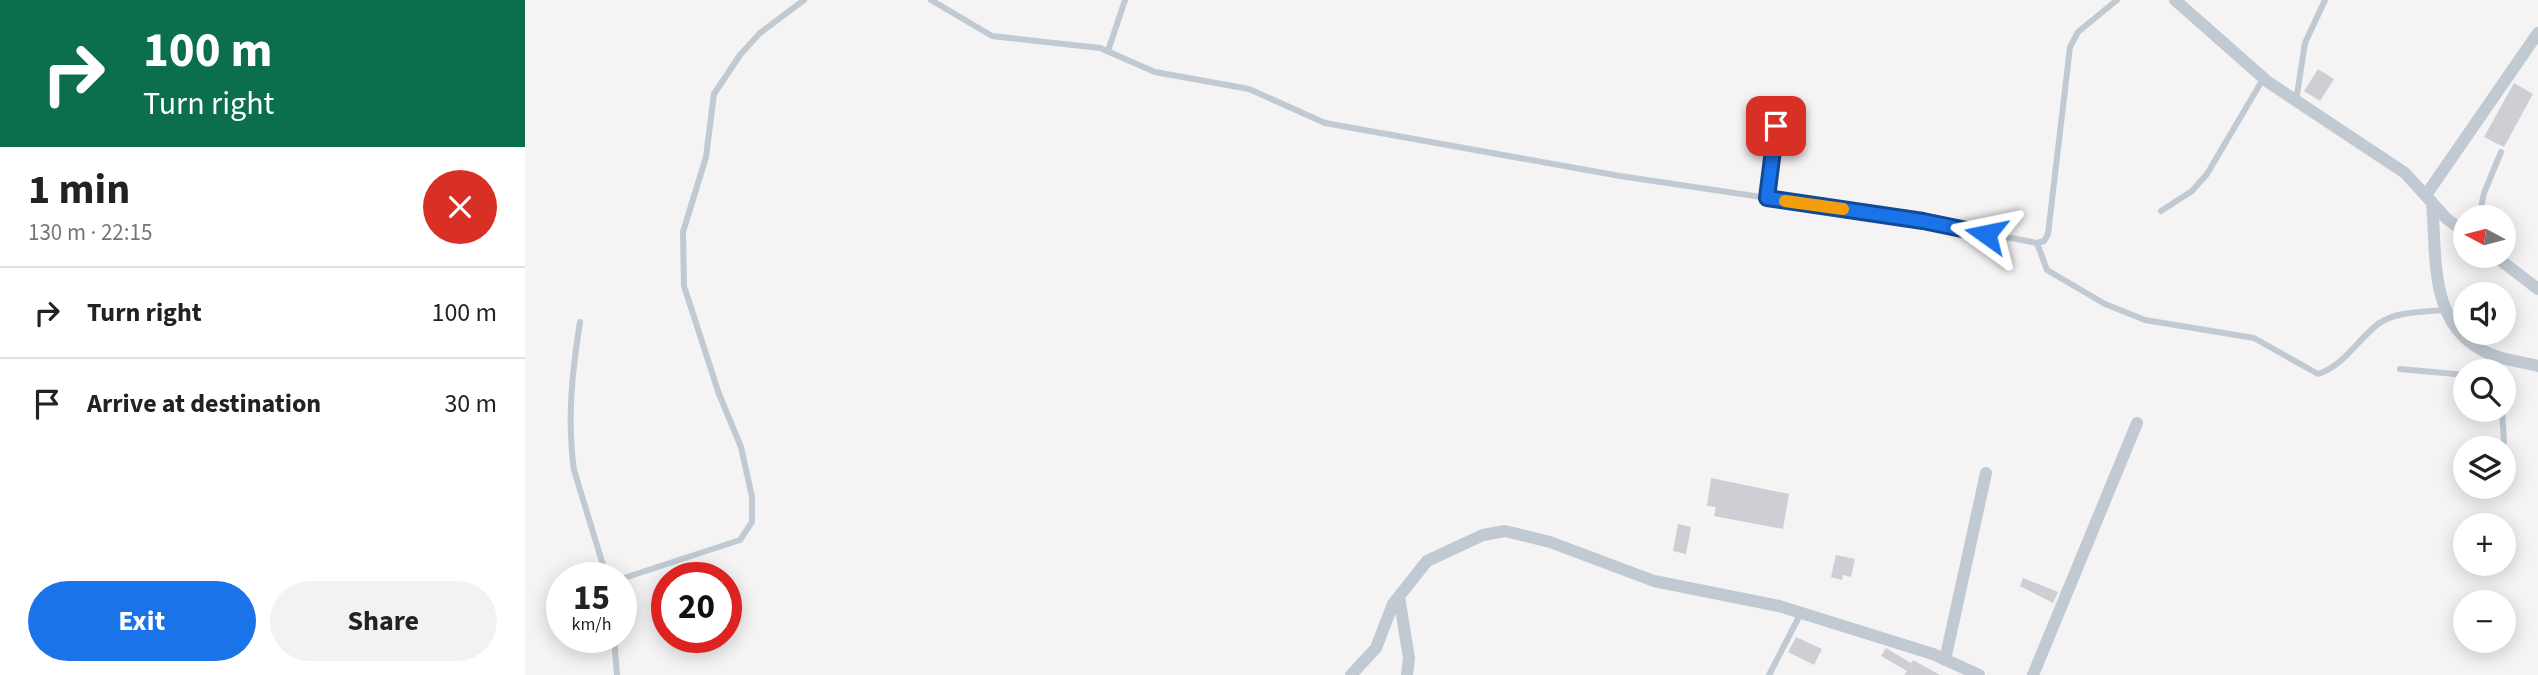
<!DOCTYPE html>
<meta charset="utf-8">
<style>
body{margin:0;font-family:"Source Sans 3",sans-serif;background:#f2f2f2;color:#222;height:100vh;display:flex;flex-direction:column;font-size:26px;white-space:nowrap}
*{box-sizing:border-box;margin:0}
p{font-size:23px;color:#767676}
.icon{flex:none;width:38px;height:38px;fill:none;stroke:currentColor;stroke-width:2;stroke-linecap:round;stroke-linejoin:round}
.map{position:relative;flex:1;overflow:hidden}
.drawer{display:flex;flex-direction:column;background:#fff;width:525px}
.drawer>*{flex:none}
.hud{background:#0b6e4f;color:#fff;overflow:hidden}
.needle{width:46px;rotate:277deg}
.buttons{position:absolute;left:1928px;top:205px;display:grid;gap:14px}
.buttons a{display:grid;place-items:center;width:63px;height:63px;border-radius:50%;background:#fff;box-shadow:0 4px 18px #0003;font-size:35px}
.speed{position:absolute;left:21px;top:562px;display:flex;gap:14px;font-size:35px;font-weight:700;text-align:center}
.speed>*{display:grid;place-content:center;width:91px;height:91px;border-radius:50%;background:#fff;box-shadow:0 4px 18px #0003;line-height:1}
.speed small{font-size:18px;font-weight:400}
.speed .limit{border:10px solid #d22;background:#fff;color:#111}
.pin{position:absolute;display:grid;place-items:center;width:60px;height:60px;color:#fff;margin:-30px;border-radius:14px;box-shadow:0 4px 10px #0006}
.me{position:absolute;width:77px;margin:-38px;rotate:282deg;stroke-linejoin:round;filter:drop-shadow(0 0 5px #0008)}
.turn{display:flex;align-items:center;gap:24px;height:147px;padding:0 28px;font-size:32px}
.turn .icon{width:91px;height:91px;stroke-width:2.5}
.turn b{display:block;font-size:49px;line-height:60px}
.round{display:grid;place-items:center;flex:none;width:74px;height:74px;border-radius:37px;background:#f2f2f2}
.overview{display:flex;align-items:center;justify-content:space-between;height:119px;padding:0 28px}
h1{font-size:42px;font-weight:700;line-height:52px}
.cta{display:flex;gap:14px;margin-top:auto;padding:14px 28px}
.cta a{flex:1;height:80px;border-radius:42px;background:#1a73e8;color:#fff;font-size:28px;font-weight:700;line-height:80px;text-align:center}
.cta a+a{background:#f2f2f2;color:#222}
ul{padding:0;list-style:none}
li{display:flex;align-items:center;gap:21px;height:91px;padding:0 28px;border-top:2px solid #e0e0e0}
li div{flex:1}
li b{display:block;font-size:26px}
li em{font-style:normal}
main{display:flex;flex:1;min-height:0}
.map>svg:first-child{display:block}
</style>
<main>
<section class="drawer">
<div class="hud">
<div class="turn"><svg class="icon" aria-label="right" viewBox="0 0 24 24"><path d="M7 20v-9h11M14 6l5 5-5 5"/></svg><div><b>100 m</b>Turn right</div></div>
</div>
<div class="overview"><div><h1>1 min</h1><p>130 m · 22:15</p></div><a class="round" style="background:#d93025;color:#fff"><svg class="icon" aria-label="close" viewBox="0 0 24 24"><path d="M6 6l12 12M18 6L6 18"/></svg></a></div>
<ul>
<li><svg class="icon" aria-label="right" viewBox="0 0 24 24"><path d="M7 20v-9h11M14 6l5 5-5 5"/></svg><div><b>Turn right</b></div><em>100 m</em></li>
<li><svg class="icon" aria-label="arrive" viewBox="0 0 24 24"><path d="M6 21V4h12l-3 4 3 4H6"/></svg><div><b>Arrive at destination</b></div><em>30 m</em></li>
</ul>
<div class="cta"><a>Exit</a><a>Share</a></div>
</section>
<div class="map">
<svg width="2013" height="675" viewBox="0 0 2013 675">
<rect width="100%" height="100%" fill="#f5f3f3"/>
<path fill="#cdcfd5" d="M1793,69l16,10 -14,22 -16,-10z
M1989,83l19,11 -29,53 -20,-10z
M1186,478l78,16 -6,35 -69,-13 2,-9 -9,-1z
M1153,524l13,3 -5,27 -13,-3z
M1311,555l19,4 -4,18 -8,-2 -1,5 -11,-3z
M1498,578l35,14 -5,11 -33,-17z
M1271,637l26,12 -8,16 -26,-13z
M1361,648l25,15 2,-3 27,15h-36l3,-4 -26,-15z"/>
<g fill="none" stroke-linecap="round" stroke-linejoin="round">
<path stroke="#c1cad2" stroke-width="6" d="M406,0l61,36 108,12 55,24 94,17 76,34 295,53 304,45 113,22 7,-2 4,-7 22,-187 8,-15 39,-32
M583,51l17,-51
M1771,101l9,-58 20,-43
M1243,198l8,-72
M1636,211l31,-20 15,-17 56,-95
M1954,217l5,-24 17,-41
M1512,243l10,27 58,34 40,16 109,18 64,36c27,-9 39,-34 60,-50 18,-13 44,-12 65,-14
M55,322c-8,50 -13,98 -6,148l33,108
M1875,369l66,6
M1977,410l2,32
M96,579l119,-39 12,-18v-25l-11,-50 -22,-53 -35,-108 -1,-54 23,-75 8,-63 26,-39 20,-22 44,-33
M89,637l3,38
M1244,675l32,-62"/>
<path stroke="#c1cad2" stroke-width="12" d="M1650,0l93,82 137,91 42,46 19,14
M1901,195l112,-162
M1907,202c5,57 -4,126 58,152 15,6 32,8 48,12
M1970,256l43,33
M874,597l10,61 -2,17
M1420,660l41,-187
M826,675l25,-27 17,-44 34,-43 56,-26 22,-4 45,11 104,39 125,25 154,48 46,21
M1508,675l104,-252"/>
</g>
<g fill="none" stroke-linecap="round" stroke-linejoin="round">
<defs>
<path id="route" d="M1251,126l-9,72 156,23 63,13"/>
</defs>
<use href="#route" stroke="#114b97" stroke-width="18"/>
<use href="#route" stroke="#1a73e8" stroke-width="12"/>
<path stroke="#f59e0b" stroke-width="12" d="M1260,201l58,8"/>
</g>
</svg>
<div class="buttons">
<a><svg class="needle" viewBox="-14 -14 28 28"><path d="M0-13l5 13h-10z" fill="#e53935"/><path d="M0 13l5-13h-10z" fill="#767676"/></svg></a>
<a><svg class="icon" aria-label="sound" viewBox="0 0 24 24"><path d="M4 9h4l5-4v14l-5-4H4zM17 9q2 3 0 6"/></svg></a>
<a><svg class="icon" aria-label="search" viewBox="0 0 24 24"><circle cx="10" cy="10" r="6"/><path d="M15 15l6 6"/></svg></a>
<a><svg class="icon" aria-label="layers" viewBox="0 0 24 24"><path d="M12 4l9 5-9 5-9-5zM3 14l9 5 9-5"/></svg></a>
<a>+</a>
<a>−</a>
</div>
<div class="speed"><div>15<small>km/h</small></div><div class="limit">20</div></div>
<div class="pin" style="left:1251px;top:126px;background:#d93025"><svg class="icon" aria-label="arrive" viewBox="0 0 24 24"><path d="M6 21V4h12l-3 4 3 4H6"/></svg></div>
<svg class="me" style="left:1461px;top:234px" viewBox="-20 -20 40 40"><path d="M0-17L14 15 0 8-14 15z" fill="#1a73e8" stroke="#fff" stroke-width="4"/></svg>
</div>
</main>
